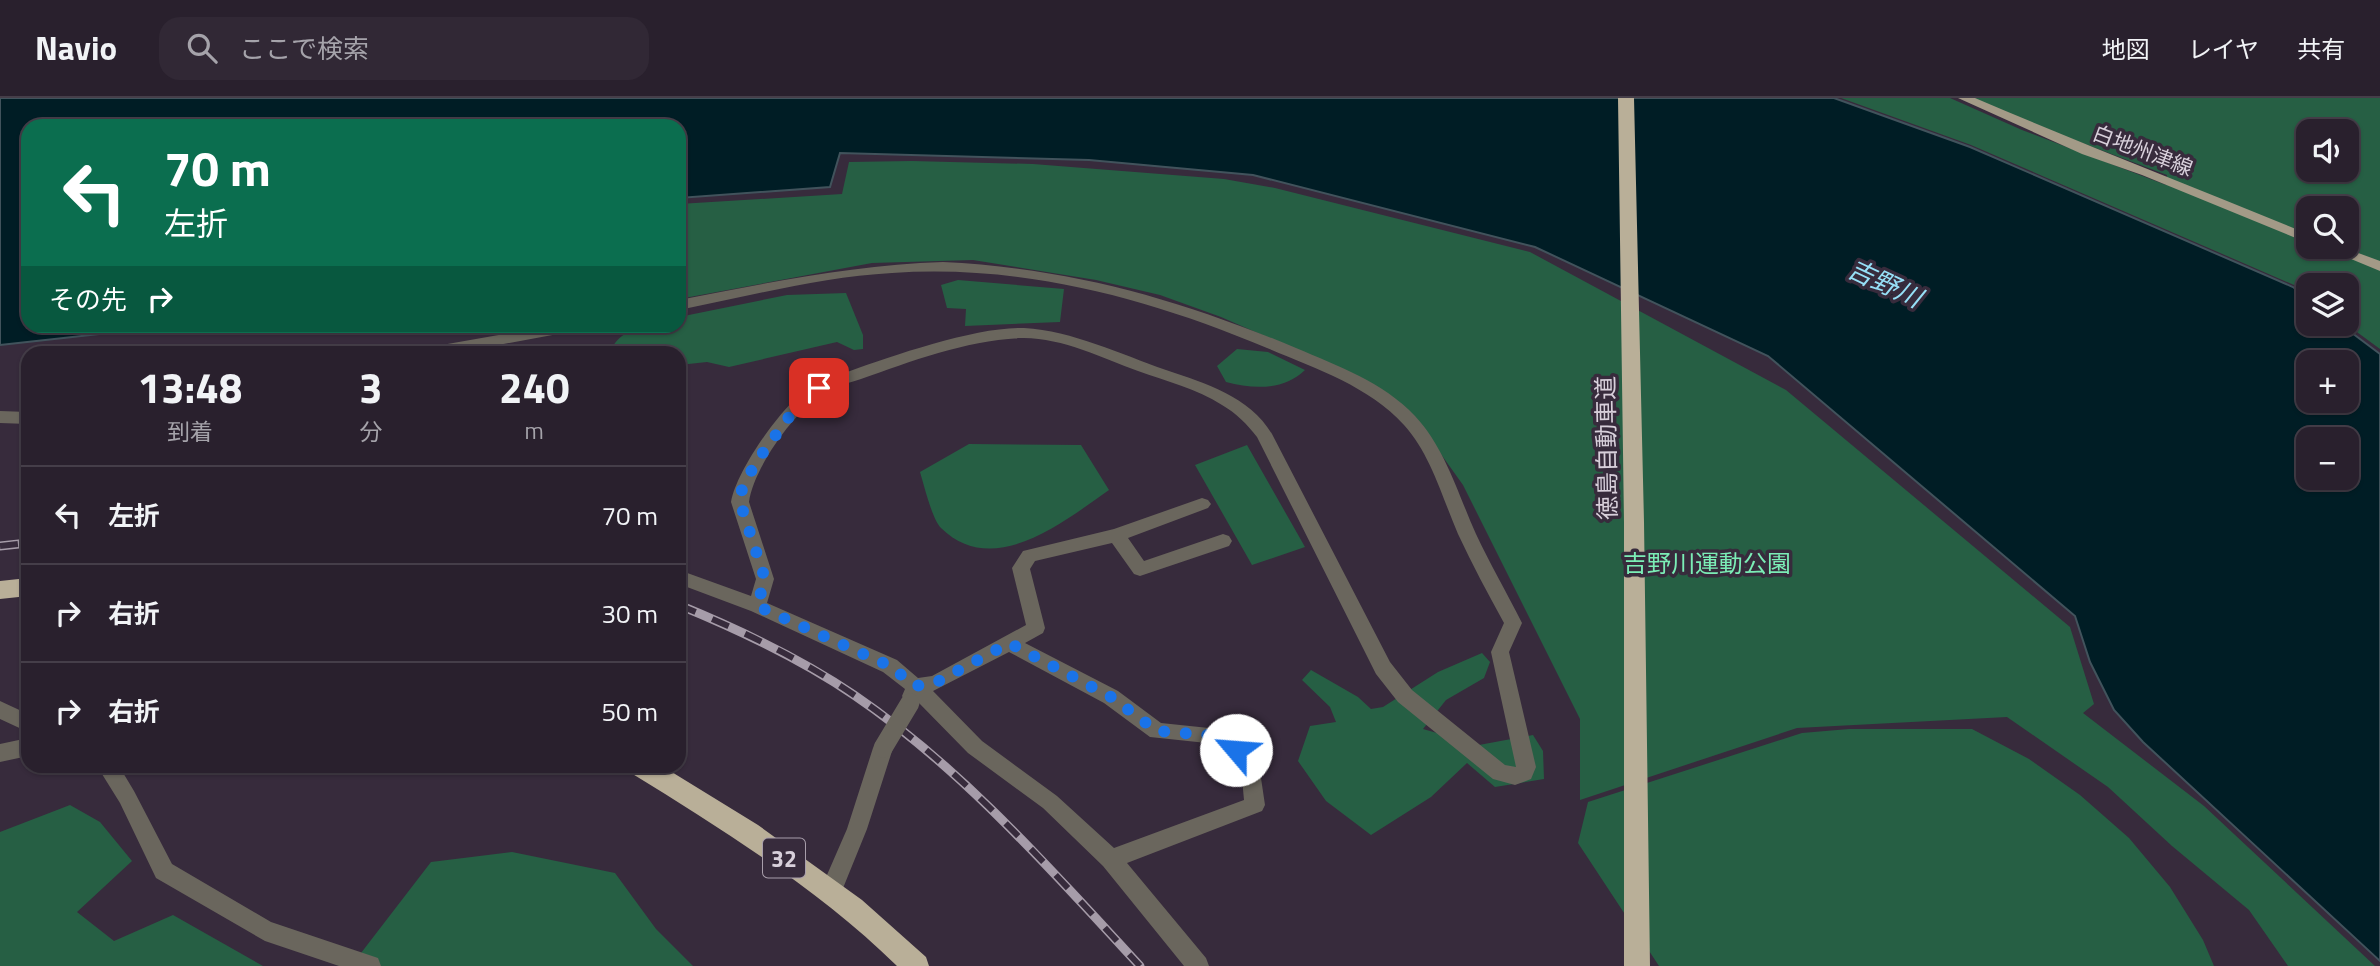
<!DOCTYPE html>
<html lang="ja">
<meta charset="utf-8">
<style>
body{margin:0;font-family:"Titillium Web","Noto Sans JP",sans-serif;background:#312835;color:#f1f3f6;height:100vh;display:flex;flex-direction:column;font-size:26px;white-space:nowrap}
*{box-sizing:border-box;margin:0}
p{font-size:23px;color:#a5a3aa}
.icon{flex:none;width:38px;height:38px;fill:none;stroke:currentColor;stroke-width:2;stroke-linecap:round;stroke-linejoin:round}
.map{position:relative;flex:1;overflow:hidden}
.panel{position:absolute;left:21px;top:248px;width:665px;height:427px;display:flex;flex-direction:column;background:#29202d;border-radius:21px;box-shadow:0 2px 5px #0004,0 0 0 2px #453e49}
.panel>*{flex:none}
.banner{position:absolute;left:21px;top:21px;width:665px;height:214px;border-radius:21px;box-shadow:0 2px 5px #0004,0 0 0 2px #453e49;background:#0b6e4f;color:#fff;overflow:hidden}
.fabs{position:absolute;left:2296px;top:21px;display:grid;gap:14px}
.fabs a{display:grid;place-items:center;width:63px;height:63px;border-radius:14px;background:#29202d;box-shadow:0 2px 5px #0004,0 0 0 2px #453e49;font-size:35px}
.pin{position:absolute;display:grid;place-items:center;width:60px;height:60px;color:#fff;margin:-30px;border-radius:14px;box-shadow:0 4px 10px #0006}
.me{position:absolute;width:77px;margin:-38px;rotate:297deg;stroke-linejoin:round;filter:drop-shadow(0 0 5px #0008)}
.turn{display:flex;align-items:center;gap:24px;height:147px;padding:0 28px;font-size:32px}
.turn .icon{width:91px;height:91px;stroke-width:2.5}
.turn b{display:block;font-size:49px;line-height:60px}
.then{display:flex;align-items:center;height:66px;padding:0 28px;background:#0003;gap:14px;font-size:26px}
.eta{display:flex;justify-content:space-evenly;align-items:center;height:119px;text-align:center}
.eta b{font-size:42px;font-weight:700;line-height:49px}
ul{padding:0;list-style:none}
li{display:flex;align-items:center;gap:21px;height:98px;padding:0 28px;border-top:2px solid #453e49}
li div{flex:1}
li b{display:block;font-size:26px}
li em{font-style:normal}
header{display:flex;align-items:center;gap:42px;box-sizing:border-box;height:98px;padding:0 35px;background:#29202d;border-bottom:2px solid #453e49}
header strong{font-size:33px}
nav{display:flex;gap:38px;margin-inline-start:auto;font-size:24px}
.search{width:490px;height:63px;background:#312835;display:flex;align-items:center;gap:18px;box-sizing:border-box;padding:0 24px;border-radius:21px;color:#a5a3aa;font-size:26px}
.map>svg:first-child{display:block}
</style>
<header>
<strong>Navio</strong>
<div class="search"><svg class="icon" aria-label="search" viewBox="0 0 24 24"><circle cx="10" cy="10" r="6"/><path d="M15 15l6 6"/></svg>ここで検索</div>
<nav><a>地図</a><a>レイヤ</a><a>共有</a></nav>
</header>
<div class="map">
<svg width="2380" height="868" viewBox="0 0 2380 868">
<rect width="100%" height="100%" fill="#372b3c"/>
<path fill="#265f44" fill-rule="evenodd" d="M1841,0h109l72,32 144,55 1,-10 -106,-40 -88,-37h407v251l-34,-25 1,-39h-39v11l-14,-11 -323,-140zM2308,33h39v39h-39zM2308,110h39v39h-39z
M912,63l121,3 191,15 51,9 255,64 256,138 284,237 24,77 -11,9 121,93 171,160h-87l-39,-56 -77,-64 -64,-59 -101,-70 -210,11 -217,72v-81l-117,-234 -30,-42 -75,-66 -137,-60 -61,-22 -64,-15 -123,-20 -101,3 -193,36v-95l163,-10 7,-32z
M958,182l106,9 -4,33 -95,4 1,-17 -19,-1 -6,-23z
M846,195l17,42v14l-9,1 -17,-8 -108,25 -22,-5 -28,3v-11l-70,-1c14,-30 41,-27 70,-27v-9l108,-22z
M1237,251l31,3 37,18c-22,21 -52,19 -79,12l-9,-16z
M969,346l112,1 28,45c-47,33 -116,89 -168,38 -9,-9 -17,-43 -21,-56z
M1247,347l58,102 -53,18 -57,-100z
M1482,555l8,9 -6,16 -38,22 -23,29 56,16 54,-10 10,16 1,28 -49,8 -28,-24 -36,34 -60,38 -45,-34 -28,-40 12,-35 26,-4 -6,-15 -28,-27 9,-10 47,27 13,12 12,-2 55,-35z
M1849,631h123l57,30 51,36 49,43 41,49 33,53 11,26h-555l-81,-123 10,-41 214,-69z
M70,707l30,17 32,39 -55,51 37,29 59,-26 90,51h-263v-134z
M512,754l103,21 41,56 37,37h-342l80,-104z"/>
<path fill="#001d25" stroke="#41535c" stroke-width="2" fill-rule="evenodd" d="M0,0h1834l136,49 323,140 15,12v25h32l40,30v607l-237,-219 -29,-32 -24,-48 -15,-46 -307,-260 -233,-109 -282,-72 -164,-15 -249,-7 -10,34 -151,11v-72h-651v200h144l-172,19zM2308,264h39v39h-39zM2308,341h39v39h-39z"/>
<g fill="none" stroke-linecap="round" stroke-linejoin="round">
<path fill="#6a665d" fill-rule="evenodd" d="M943,164c127,6 236,37 353,86 42,18 87,34 119,68 30,32 43,78 61,118 14,30 31,59 46,89l-13,29 27,115 -5,12 -16,6 -22,-6 -95,-77 -22,-28 -119,-237c-10,-13 -21,-24 -35,-32 -25,-16 -56,-24 -84,-34 -36,-13 -77,-34 -117,-33 -53,2 -110,23 -160,41 -12,4 -28,7 -39,15 -28,18 -69,75 -73,108l25,77 -7,24 130,57 21,18 14,-2 94,-51 -14,-57 11,-17 91,-22 88,-31 6,2 3,4 -3,4 -80,30 16,23 79,-27 6,2 3,5 -3,5 -89,30 -6,-2 -22,-31 -77,18 -5,8 15,59 -2,5 -18,10 93,48 43,32 67,7 30,28 7,47 -3,6 -135,52 79,95 3,8h-25l-81,-100 -60,-58 -75,-55 -50,-51 -6,2 -7,-2 -3,-6 3,-7 -22,-17 -132,-61 -72,-27v-14l72,26 5,-17 -25,-77c6,-33 52,-98 80,-116 11,-7 26,-10 39,-15 44,-16 129,-45 174,-43 49,3 96,26 142,42 39,13 83,26 106,64l118,228 22,28 93,75 11,2 -25,-115 13,-29c-16,-29 -32,-59 -46,-89 -16,-37 -27,-79 -54,-109 -35,-39 -90,-57 -137,-77 -119,-50 -244,-84 -375,-75 -72,4 -142,23 -213,37v-10c88,-17 174,-35 264,-38zM1009,554l95,51 46,34 66,7 25,24 3,32 -130,48 -57,-52 -75,-55 -49,-50z
M549,228h33l-8,5 -124,23h-38l7,-5z
M0,313l28,1v12l-28,-1z
M0,603l28,13v18l-28,-13z
M28,640v18l-28,6v-18z
M883,641l7,3 3,6 -26,81 -28,69 -8,3 -8,-3 -3,-7 27,-62 26,-81 3,-6z
M97,668h22l15,25 38,73 99,58 107,36 3,8h-42l-74,-25 -109,-63 -36,-75z"/>
<path fill="#a39a87" fill-rule="evenodd" d="M1958,0h17c110,47 222,90 333,136v9l-166,-68 -60,-21z
M2322,149h20l38,14v10z"/>
<path fill="#b9af98" fill-rule="evenodd" d="M1618,0h16l10,424 6,444h-26v-444z
M28,480v18l-28,3v-18z
M628,668h34l96,59 104,75 64,57 3,9h-32c-79,-77 -172,-135 -266,-193z"/>
<defs>
<path id="rail" d="M0,448l28,-3
M679,507c61,25 121,53 175,90 109,74 197,175 286,271"/>
</defs>
<use href="#rail" stroke="#a69ca9" stroke-width="9"/>
<use href="#rail" stroke="#372b3c" stroke-width="6" stroke-dasharray="18" stroke-linecap="butt"/>
<path stroke="#6a665d" stroke-width="19" d="M883,650l27,-45"/>
</g>
<g fill="none" stroke-linecap="round" stroke-linejoin="round">
<path stroke="#1a73e8" stroke-width="12" stroke-dasharray="0 21.6" d="M819,290l-19,14 -44,60 -14,27 -2,13 25,77 -8,27 133,60 25,20 20,-3 74,-40 102,54 46,34 64,5 15,14"/>
</g>
<g text-anchor="middle" dominant-baseline="central" stroke-width="7" stroke-linejoin="round" paint-order="stroke">
<g font-size="21" fill="#d8d0db" stroke="#372b3c">
<text transform="translate(2143 52) rotate(21)">白地州津線</text>
</g>
<rect fill="#372b3c" stroke="#a89eab" stroke-width="2" x="763" y="740.5" width="42" height="39" rx="5"/>
<g font-size="23" font-weight="bold" fill="#d8d0db">
<text x="784" y="760">32</text>
</g>
<g font-size="24" fill="#d8d0db" stroke="#372b3c">
<text transform="translate(1606 350) rotate(-91)">徳島自動車道</text>
</g>
<g font-size="24" fill="#7bedb6" stroke="#372b3c">
<text x="1707" y="465">吉野川運動公園</text>
</g>
<g font-size="26" font-style="italic" fill="#96dff6" stroke="#372b3c">
<text transform="translate(1885 185) rotate(25)">吉野川</text>
</g>
</g>
</svg>
<div class="fabs">
<a><svg class="icon" aria-label="sound" viewBox="0 0 24 24"><path d="M4 9h4l5-4v14l-5-4H4zM17 9q2 3 0 6"/></svg></a>
<a><svg class="icon" aria-label="search" viewBox="0 0 24 24"><circle cx="10" cy="10" r="6"/><path d="M15 15l6 6"/></svg></a>
<a><svg class="icon" aria-label="layers" viewBox="0 0 24 24"><path d="M12 4l9 5-9 5-9-5zM3 14l9 5 9-5"/></svg></a>
<a>+</a>
<a>−</a>
</div>
<div class="pin" style="left:819px;top:290px;background:#d93025"><svg class="icon" aria-label="arrive" viewBox="0 0 24 24"><path d="M6 21V4h12l-3 4 3 4H6"/></svg></div>
<svg class="me" style="left:1236px;top:652px" viewBox="-20 -20 40 40"><circle r="19" fill="#fff"/><path d="M0-13L10 11 0 6-10 11z" fill="#1a73e8"/></svg>
<div class="banner">
<div class="turn"><svg class="icon" aria-label="left" viewBox="0 0 24 24"><path d="M17 20v-9H6M10 6l-5 5 5 5"/></svg><div><b>70 m</b>左折</div></div>
<div class="then">その先<svg class="icon" aria-label="right" viewBox="0 0 24 24"><path d="M7 20v-9h11M14 6l5 5-5 5"/></svg></div>
</div>
<section class="panel">
<div class="eta">
<div><b>13:48</b><p>到着</p></div>
<div><b>3</b><p>分</p></div>
<div><b>240</b><p>m</p></div>
</div>
<ul>
<li><svg class="icon" aria-label="left" viewBox="0 0 24 24"><path d="M17 20v-9H6M10 6l-5 5 5 5"/></svg><div><b>左折</b></div><em>70 m</em></li>
<li><svg class="icon" aria-label="right" viewBox="0 0 24 24"><path d="M7 20v-9h11M14 6l5 5-5 5"/></svg><div><b>右折</b></div><em>30 m</em></li>
<li><svg class="icon" aria-label="right" viewBox="0 0 24 24"><path d="M7 20v-9h11M14 6l5 5-5 5"/></svg><div><b>右折</b></div><em>50 m</em></li>
</ul>
</section>
</div>
